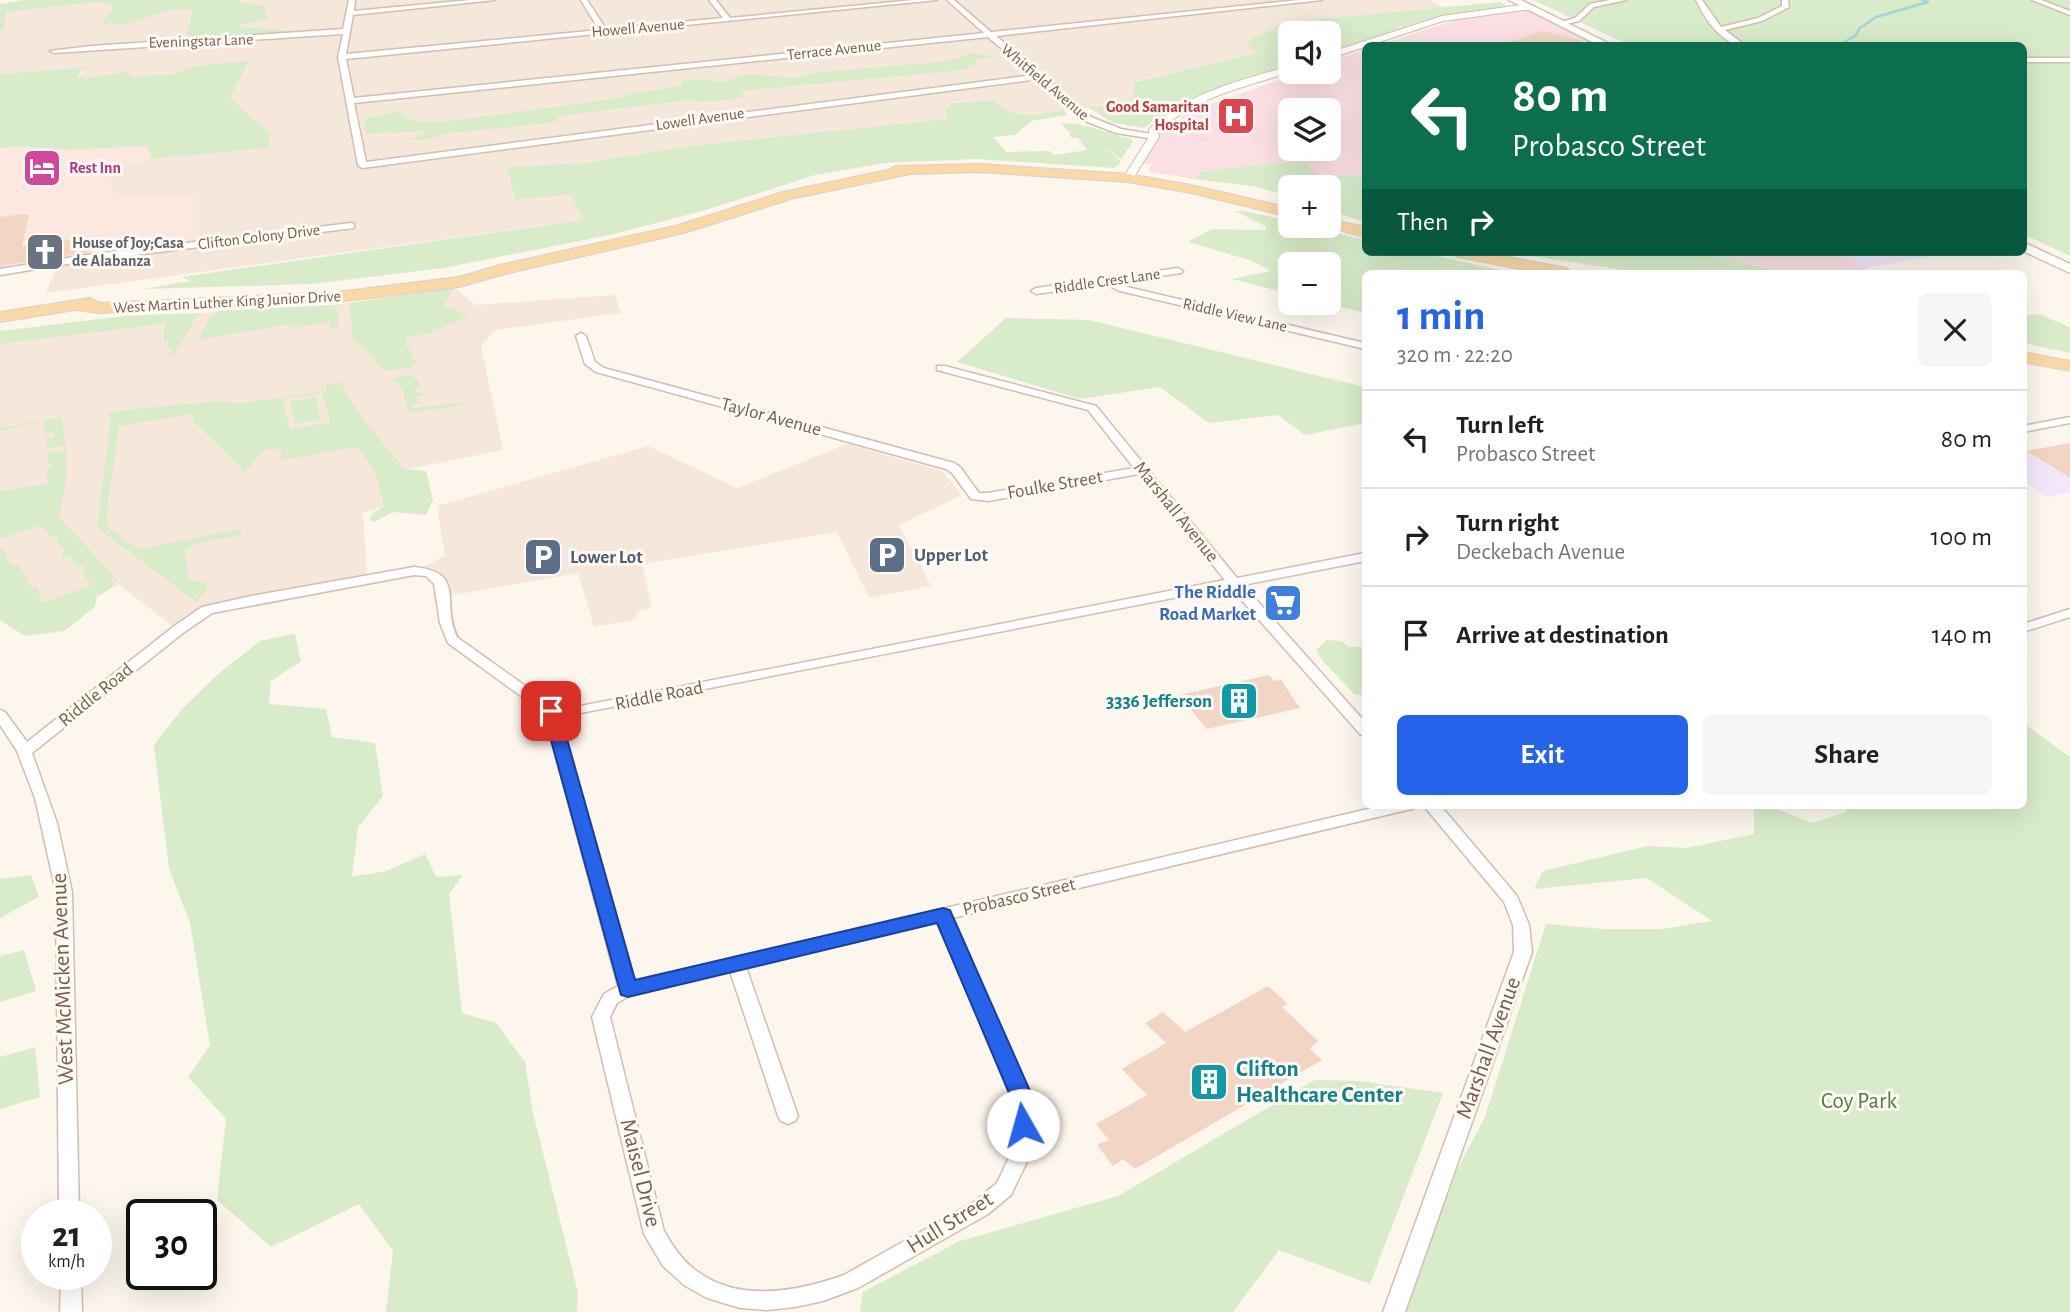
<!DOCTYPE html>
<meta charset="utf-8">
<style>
body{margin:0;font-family:"Alegreya Sans",sans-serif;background:#f6f6f6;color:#202124;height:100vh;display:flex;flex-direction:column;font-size:26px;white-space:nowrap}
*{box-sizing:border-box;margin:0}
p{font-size:23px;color:#757577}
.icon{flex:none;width:38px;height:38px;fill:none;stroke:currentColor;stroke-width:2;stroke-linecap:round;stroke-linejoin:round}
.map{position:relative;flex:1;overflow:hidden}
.details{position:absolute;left:1362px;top:270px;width:665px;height:539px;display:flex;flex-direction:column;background:#fff;border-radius:10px;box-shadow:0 7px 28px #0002}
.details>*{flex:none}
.banner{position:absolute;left:1362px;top:42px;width:665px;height:214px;border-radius:10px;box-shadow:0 7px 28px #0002;background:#0b6e4f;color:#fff;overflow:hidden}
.controls{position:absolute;left:1278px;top:21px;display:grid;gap:14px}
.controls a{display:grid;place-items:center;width:63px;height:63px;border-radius:10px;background:#fff;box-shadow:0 7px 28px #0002;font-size:35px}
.speed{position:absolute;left:21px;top:1199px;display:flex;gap:14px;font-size:35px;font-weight:700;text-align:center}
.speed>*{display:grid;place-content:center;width:91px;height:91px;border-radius:50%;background:#fff;box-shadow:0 7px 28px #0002;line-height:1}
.speed small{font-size:18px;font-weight:400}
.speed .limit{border:4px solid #111;border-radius:10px;background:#fff;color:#111}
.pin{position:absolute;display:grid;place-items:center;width:60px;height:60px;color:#fff;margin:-30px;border-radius:14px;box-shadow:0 4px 10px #0006}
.me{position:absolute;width:77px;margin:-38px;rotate:353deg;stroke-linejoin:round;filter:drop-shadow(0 0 5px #0008)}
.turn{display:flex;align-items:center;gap:24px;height:147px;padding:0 35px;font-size:32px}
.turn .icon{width:91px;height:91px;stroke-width:2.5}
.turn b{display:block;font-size:49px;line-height:60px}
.then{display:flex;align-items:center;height:66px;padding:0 35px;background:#0003;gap:14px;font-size:26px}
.round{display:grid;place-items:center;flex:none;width:74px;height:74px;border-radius:10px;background:#f6f6f6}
.head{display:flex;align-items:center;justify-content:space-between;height:119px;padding:0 35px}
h1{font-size:42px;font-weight:700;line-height:52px;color:#2563eb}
.cta{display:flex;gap:14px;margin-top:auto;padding:14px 35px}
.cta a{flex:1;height:80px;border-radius:10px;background:#2563eb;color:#fff;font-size:28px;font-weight:700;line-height:80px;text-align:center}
.cta a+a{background:#f6f6f6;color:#202124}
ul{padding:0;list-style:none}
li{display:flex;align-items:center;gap:21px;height:98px;padding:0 35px;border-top:2px solid #e0e0e0}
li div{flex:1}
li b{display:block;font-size:26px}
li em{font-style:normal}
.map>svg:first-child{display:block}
</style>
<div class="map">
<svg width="2070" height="1312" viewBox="0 0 2070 1312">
<rect width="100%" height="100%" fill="#fdf6ec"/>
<path fill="#f5e8da" d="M240,0h1190l15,8 -156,14 -31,31 -123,28 -1,14 -8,9 -101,11 -22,-5 -9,-9 -41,1 -8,6 4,11 -365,44 -77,4 63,27 13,26 -537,73 12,-29 91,-68 -33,-1 -8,-16 15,-12 28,-8 117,-11 2,-14 -40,-36 18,-36 -49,3 -25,9 -41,3 -7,-6 -31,6 -17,1 8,-11 -86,7v-44l4,-1 1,-17 93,-10 15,4 -12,17 25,2 45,-16 22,1 -8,28h44l49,-9 -35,-1 -7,-4z
M454,288l22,17 139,-10 6,18 -126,17 -14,16 22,104 -99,20 -20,36 -21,7 4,67 -150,27 -39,23 -59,-45 -76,22 -43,-37v-226l167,-20 32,-11 133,-8z
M847,444l95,27 20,24 -63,30 32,61 -62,12 -32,-66 -195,32 10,44 -16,4 1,7 -43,8 -16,-54 -135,24 -12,-24 -17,-2 31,-15 -8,-50 211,-60 89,42z"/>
<path fill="#fde8e0" d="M149,146l2,13 -28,8 -15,12 8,15 82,1v47l-198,27v-121l22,-1 45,3z"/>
<path fill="#f3e8fa" d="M1837,252h116l-86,16z
M2023,449l40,25 7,-1v19l-22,5 -25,-16z"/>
<path fill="#fbdfe3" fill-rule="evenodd" d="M1533,9l76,37h-233l79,-26z
M1365,49v132l-12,-7 -32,5 -80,-11 -40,3 -6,8 -45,-7 -2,-1 4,-7 -14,-1 16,-26 33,-24 113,-41h28v-10zM1290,110h38v39h-38z
M1699,252h138l30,16 -6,5h-75z"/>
<path fill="#d8ecc9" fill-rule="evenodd" d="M24,0h216l-1,2 25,4 3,13 -29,6 5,3 35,1 10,5 -103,4 8,-28 -22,-1 -45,16 -25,-1 12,-18 -15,-4 -92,10 -2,18h-4v-26z
M1533,0h537v256l-47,-22v-188l-394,-1z
M1500,2l6,3 -2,3 -78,12 -98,32v-19h-38v32l-112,39 -34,24 -31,-5 -25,-16 38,-3 8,-9v-13l123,-29 -12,-11 44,-20z
M970,53l24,4 -20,2 3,5 -13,6 -224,21 3,7 -45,4 -9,-2 -132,16 1,5c-37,7 -69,7 -106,12 -14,2 -28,10 -43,6l18,-6 -5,-2 -56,3 -2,-15 36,-8 7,7 14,4 29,-1 170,-23 9,-4 52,-8 2,-5 18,-2 24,3c22,-14 43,-5 66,-4 7,1 13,-4 21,-5l137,-12z
M249,61l-19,37 40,36 -1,14 -118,11 -3,-13 -81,4 -45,-3 -22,1v-74l88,-7 -9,6 -1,5 17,-1 31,-6 7,6 41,-3 25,-9z
M979,101h15c19,20 45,13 69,9l5,5 -37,6 -16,14 -22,2 13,15 43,-1 5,4 33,-5 -9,-12h-6l-3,-3 2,-1 -10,-10c20,-3 47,10 70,15l2,3 -12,17 -16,-12 16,15 -7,6 -138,-9 -91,4 -70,12 -109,35 -96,25 -167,33 -131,16 -168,5 47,-8 -10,-4 402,-57 -13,-26 -54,6 -10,-33 78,-4 115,-18 249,-26 -3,-11 8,-5z
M1304,161l17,18 32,-5 12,7v41l-37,-12v-23h-38v10l-32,-10 -63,-8 6,-8z
M1235,211h9l46,10v5h18l57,14v12h54l94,21h-148v40l-40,-10h3v-39h-38v30l-58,-15 40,-8 -23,-11 -61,-18 24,-13 52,1 3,-3z
M1504,252h195l87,21h-141z
M454,288l-10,18 25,9 -41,19 -21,3 -2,10 8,-1 -4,3 4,3 -3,7h5l1,5 -4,1v3l-29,3 -11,-15 -19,-16 -3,-37z
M332,305l6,8v14l-7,2 -2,-7 -34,6 -11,-3 -86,15 12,-22 8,-7z
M199,313l-27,46v-5h-4v-2l4,-1v-4h-4v-6l-5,1 3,-18 -166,20v-13l125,-15z
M2038,314l32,13v26l-47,-10v-27z
M1006,318l83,2 276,67v36l-60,12 -27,-20 -69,8 -49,-36 -80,12 -123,-37z
M413,375l1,4h4l2,9 -5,1 1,4h5v3l-5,1 1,4 6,1 -10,2v4l48,-5 1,2 -54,8c-3,-17 -3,-27 -20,-34z
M340,382l21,34 43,53 22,2 7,28 -7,16 -33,-3 -19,10 -5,-2 4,-7 11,-7 -8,-31 -18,-28 -76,13 -1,-9 -6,-3 -11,2 -19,22 -50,-49 -4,-9 -72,12 -13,93 3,9 30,21 102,-20v6l-40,7 -17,9 6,29 18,4 -4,11 -9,6 -98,-73 14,-110 -3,-1v-5l107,-11 26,2 86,-12 -1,-5zM322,393l8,29 -40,8 -8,-31z
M315,397l6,22 -26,5 -5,-22z
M62,417c5,42 7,58 -3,100l57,61 -6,1 5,6 -18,12 -2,10 -31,24 -39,5 -25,-16v-73l9,7 -4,2 7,9 5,-1 11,13 -3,2 7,9 4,-1 5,9 -3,2 4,5 50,-18 -11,-13 5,-2 -4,-5 -5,2 -6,-11 -7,3 -4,-5 6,-3 -10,-9 5,-2 -4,-4 -5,1 -13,-11 -39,13v-48l47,-7v-15l5,-1 -1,-5 -5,1 3,-10 14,-4v-4l-15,2 -3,-9 9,-2 -1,-5 -8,2 -1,-13 -44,10v-3z
M295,634l6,27 -30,20 -2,23 57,5 6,28 43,6 8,53 -25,31 -6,50 34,-6 39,-17 11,23 27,-2 -14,19 13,119 34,10 29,39 8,51 45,180 -1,19h-191l7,-61 -34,-47 -88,43 -54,-47 9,-81 -38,-42 22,-32 -20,-122 -21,-54 -15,-124 28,-36 35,-34 43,-34z
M1327,640l14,1 8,6h16v48h-10l-33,-35 -6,-10z
M2023,723l47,34v555h-676l25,-70 66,-125 61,-193 58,5h59l49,-8 -65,-43 -113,11 9,-18 105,-25 38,2 68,-14v-29h13l46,18 34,-11 -6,-7h182z
M31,875l8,22 -39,21v-39z
M24,950l12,41 -36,11v-46z
M35,1047l5,50 -40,12v-52z
M1315,1080l45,1 83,12 -73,191 -91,-34 -46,62h-373l3,-20 97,-51 158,-45z"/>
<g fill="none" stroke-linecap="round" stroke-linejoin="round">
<path stroke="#a5d3da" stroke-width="2.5" d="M1839,45l16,-9 5,-8 16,-11 52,-15 -6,-2"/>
</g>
<path fill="#f3d5c3" d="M1543,31l37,9 -1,6h-71l-1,-3z
M24,214l5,1 -7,31 69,-9 -2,15 -89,14v-49z
M2070,443v35l-43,-27z
M1281,589l15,18 -16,4 -15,-19z
M1269,675l5,6 7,-1 19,28 -93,21 -28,-34z
M1268,986l20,18 -6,3 36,34 -8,8 12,11 -187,109 -12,-10 -10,7 -16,-21 12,-5 -13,-16 51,-29 -25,-26 44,-26 -21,-20 18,-11 22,20z"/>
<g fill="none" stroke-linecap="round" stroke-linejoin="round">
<defs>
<path id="minor" d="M349,0h6l-1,11 116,-11h25l-142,15 -7,39 253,-24 -18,-30h6l19,29 117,-11 -14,-18h7l14,18 183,-18h24l-591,59 8,39 630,-65 -37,-33h7l37,32 308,-32h23l-326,36 95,81 30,12 36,6v4h-3l-38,-6 -31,-12 -47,-42 -676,89 -4,-3 -20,-108 5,-23 -289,19 -4,-2 41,-5 252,-17zM988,37l45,38 -667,87 -12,-59z
M1610,0h16l-32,7 -15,14 -17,4 -4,-2 17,-5 15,-14z
M1696,0h6l19,27 37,-9 24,-12v-6h6l1,7 -27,14 -37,9 21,16c-23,0 -41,-26 -50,-46z
M2032,0h9l29,11v4z
M2023,58h47v4h-47z
M351,223l3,1v4l-268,33 -86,14v-6l86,-14z
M1178,268l5,3 -2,2 -63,9 9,5 238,56v6l-245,-58 -15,-7 -69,10 -5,-3 5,-3z
M581,333l5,3 9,26 9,6 350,95 6,4 19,26h9l146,-25 -46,-58 -151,-40v-4h8l151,40 141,172 128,-25v8l-122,24 122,137v14l-5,-2 -130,-147 -670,130 75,264 750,-176h30l-2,4 -6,1 -454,108 79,182 1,49 -22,46 -23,19 -130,74 -35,13 -28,6 -28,3 -27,-2 -33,-10 -23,-13 -21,-19 -19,-32 -52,-217 12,-23 14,-8 -74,-273 -96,-70 -8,-20 -6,-39 -8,-8 -12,-1 -202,38 -29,20 -151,120 25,70 15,69 7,322h-20l-3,-322 -21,-94 -18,-47 -17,-26v-15l5,2 22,30 146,-115 29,-20 49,-11 163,-29c54,5 26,38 44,71l97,69 10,2 660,-129 -86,-106 -151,27 -17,-2 -19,-26 -6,-4 -350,-97 -11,-8 -9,-28zM938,922l76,178 -1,49 -16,34 -23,19 -130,73c-45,16 -103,28 -146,-3 -15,-10 -25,-25 -34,-41l-54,-214 7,-14 16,-9 97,-23 48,145 3,5 7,3 7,-3 3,-5 -52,-149z
M2070,417v6l-47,9v-6z
M2070,609v8l-47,15v-8z
M1423,805h17l77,91 12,29 3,27 -127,360h-22l131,-360 -1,-27 -9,-23z
M61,1274h20l1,38h-22z"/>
<path id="tertiary" d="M1528,4l3,5 -88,12 -115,38v-6l114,-37z
M1290,66l1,6c-46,15 -97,25 -133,60l1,5 -27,43 -9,-2 26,-41v-8c38,-36 92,-49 141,-63z"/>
<path id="secondary" d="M1509,0h12l93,46h-14z
M2023,242l47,22v9l-47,-22z"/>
<path id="primary" d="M980,164l148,10 63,11 99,23v9l-99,-24 -63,-11 -148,-10 -70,2 -119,25 -107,34 -179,41 -46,13 -122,15 -237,11 -25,-3 -75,12v-10l90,-14 10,5 237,-11 122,-15 41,-12 175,-39 108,-34 105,-22 7,-4z
M1328,219l37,8v10l-42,-11h5z
M1450,252h32l84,16 8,5h-32l-84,-16z
M2023,352l47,9v10l-47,-9z"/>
</defs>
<use href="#minor" stroke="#d1beb0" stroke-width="3"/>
<use href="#tertiary" stroke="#d1beb0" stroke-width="2"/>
<use href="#secondary" stroke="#d6c0b0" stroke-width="3"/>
<use href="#primary" stroke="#dad1cd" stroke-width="2"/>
<use href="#minor" fill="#fff" fill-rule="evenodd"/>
<use href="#tertiary" fill="#fff" fill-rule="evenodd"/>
<use href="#secondary" fill="#fff" fill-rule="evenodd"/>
<use href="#primary" fill="#fbd9a5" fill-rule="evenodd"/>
</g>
<path fill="#2563eb" stroke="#184099" stroke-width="2" d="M551,706l8,5 76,269 308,-72 7,2 84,190v25l-3,6 -8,2 -8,-2 -3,-6v-25l-75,-177 -309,74 -7,-2 -78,-284z"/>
<defs>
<symbol id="hospital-square" viewBox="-11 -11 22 22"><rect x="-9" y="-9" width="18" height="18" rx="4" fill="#e0444e" stroke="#fffaf3"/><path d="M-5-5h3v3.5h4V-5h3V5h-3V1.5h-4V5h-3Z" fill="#fff"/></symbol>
<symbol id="hotel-square" viewBox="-11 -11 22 22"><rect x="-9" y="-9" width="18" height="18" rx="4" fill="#d1479c" stroke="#fffaf3"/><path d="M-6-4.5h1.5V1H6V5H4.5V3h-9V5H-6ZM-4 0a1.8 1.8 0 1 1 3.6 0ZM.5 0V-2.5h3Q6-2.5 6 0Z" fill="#fff"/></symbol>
<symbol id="church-square" viewBox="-11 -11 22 22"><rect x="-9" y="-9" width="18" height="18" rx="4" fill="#6b7280" stroke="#fffaf3"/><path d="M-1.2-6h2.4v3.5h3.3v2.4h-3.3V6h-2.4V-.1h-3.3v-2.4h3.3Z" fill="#fff"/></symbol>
<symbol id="parking-square" viewBox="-11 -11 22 22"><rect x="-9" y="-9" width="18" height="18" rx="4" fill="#5c6f8a" stroke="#fffaf3"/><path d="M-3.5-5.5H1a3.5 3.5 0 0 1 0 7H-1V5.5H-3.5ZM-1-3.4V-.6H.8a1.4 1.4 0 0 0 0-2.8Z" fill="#fff"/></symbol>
<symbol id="supermarket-square" viewBox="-11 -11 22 22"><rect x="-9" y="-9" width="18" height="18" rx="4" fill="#3f7fe0" stroke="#fffaf3"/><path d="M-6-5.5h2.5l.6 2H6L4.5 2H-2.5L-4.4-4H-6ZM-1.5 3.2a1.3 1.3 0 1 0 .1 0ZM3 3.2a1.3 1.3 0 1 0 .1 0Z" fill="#fff"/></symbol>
<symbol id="building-square" viewBox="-11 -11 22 22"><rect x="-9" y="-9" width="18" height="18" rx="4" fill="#0f9aa8" stroke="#fffaf3"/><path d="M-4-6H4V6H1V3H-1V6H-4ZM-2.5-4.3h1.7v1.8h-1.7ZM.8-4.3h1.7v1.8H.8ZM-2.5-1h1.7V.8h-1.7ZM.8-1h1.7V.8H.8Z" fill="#fff"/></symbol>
</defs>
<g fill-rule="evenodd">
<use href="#hospital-square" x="1214" y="94" width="44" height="44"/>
<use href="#hotel-square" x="20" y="146" width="44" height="44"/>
<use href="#church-square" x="23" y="230" width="44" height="44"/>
<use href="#parking-square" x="865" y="533" width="44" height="44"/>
<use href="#parking-square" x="521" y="535" width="44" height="44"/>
<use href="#supermarket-square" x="1261" y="581" width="44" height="44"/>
<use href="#building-square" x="1217" y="679" width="44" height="44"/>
<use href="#building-square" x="1187" y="1060" width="44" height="44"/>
</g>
<g text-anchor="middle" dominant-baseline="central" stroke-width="6" stroke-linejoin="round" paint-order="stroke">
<g font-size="16" fill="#7a5c4d" stroke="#fffaf3">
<text transform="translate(638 28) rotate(-5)">Howell Avenue</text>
<text transform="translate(201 41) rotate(-2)">Eveningstar Lane</text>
<text transform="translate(834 50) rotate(-6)">Terrace Avenue</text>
<text transform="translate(1045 82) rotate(40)">Whitfield Avenue</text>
<text transform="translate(700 119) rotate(-8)">Lowell Avenue</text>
<text transform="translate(259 237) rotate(-7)">Clifton Colony Drive</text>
<text transform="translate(1107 281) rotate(-8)">Riddle Crest Lane</text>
<text transform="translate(227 302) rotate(-3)">West Martin Luther King Junior Drive</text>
<text transform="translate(1235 315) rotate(13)">Riddle View Lane</text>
</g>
<g font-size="16" font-weight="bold" fill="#be3a42" stroke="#fffaf3" text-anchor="end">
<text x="1209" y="107">Good Samaritan<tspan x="1209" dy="18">Hospital</tspan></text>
</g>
<g font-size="16" font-weight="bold" fill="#b23c85" stroke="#fffaf3" text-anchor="start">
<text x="69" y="168">Rest Inn</text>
</g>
<g font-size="16" font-weight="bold" fill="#5b616d" stroke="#fffaf3" text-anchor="start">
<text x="72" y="243">House of Joy;Casa<tspan x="72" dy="18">de Alabanza</tspan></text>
</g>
<g font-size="19" fill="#7a5c4d" stroke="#fffaf3">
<text transform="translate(771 417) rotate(15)">Taylor Avenue</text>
<text transform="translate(1055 485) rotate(-10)">Foulke Street</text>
<text transform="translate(1176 512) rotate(51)">Marshall Avenue</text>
<text transform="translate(96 695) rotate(-39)">Riddle Road</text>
<text transform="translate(659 696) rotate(-11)">Riddle Road</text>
<text transform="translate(1019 897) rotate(-13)">Probasco Street</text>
</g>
<g font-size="19" font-weight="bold" fill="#4e5e75" stroke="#fffaf3" text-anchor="start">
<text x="914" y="555">Upper Lot</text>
<text x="570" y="557">Lower Lot</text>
</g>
<g font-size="19" font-weight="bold" fill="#366cbe" stroke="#fffaf3" text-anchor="end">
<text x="1256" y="592">The Riddle<tspan x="1256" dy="22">Road Market</tspan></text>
</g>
<g font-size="19" font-weight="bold" fill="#0d838f" stroke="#fffaf3" text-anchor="end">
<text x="1212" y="701">3336 Jefferson</text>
</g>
<g font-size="23" fill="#7a5c4d" stroke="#fffaf3">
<text transform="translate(63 979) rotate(-92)">West McMicken Avenue</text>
<text transform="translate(1489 1048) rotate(-70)">Marshall Avenue</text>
<text transform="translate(640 1173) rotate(76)">Maisel Drive</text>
<text transform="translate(950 1223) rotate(-32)">Hull Street</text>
</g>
<g font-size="23" font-weight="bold" fill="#0d838f" stroke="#fffaf3" text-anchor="start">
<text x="1236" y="1069">Clifton<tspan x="1236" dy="26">Healthcare Center</tspan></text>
</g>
<g font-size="23" fill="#537a41" stroke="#fffaf3">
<text x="1859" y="1101">Coy Park</text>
</g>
</g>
</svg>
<div class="controls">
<a><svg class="icon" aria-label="sound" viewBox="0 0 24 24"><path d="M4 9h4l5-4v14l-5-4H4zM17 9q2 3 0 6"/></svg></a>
<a><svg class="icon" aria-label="layers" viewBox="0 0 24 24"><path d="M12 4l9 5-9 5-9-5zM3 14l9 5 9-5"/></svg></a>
<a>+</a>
<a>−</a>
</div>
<div class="speed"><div>21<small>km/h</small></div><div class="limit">30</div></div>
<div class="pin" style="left:551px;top:711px;background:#d93025"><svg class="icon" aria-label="arrive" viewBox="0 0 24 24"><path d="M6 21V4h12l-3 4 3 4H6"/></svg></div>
<svg class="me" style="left:1023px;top:1125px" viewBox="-20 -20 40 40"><circle r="19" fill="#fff"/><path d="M0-13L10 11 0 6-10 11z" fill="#2563eb"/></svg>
<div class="banner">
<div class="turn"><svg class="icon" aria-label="left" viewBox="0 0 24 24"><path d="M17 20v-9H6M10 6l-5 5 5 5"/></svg><div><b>80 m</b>Probasco Street</div></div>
<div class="then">Then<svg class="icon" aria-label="right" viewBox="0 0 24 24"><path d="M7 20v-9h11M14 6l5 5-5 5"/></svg></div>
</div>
<section class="details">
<div class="head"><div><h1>1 min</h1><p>320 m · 22:20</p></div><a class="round"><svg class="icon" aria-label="close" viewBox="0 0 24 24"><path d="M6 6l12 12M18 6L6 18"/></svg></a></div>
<ul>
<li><svg class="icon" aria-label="left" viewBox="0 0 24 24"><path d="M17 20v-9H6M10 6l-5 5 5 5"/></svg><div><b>Turn left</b><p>Probasco Street</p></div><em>80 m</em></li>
<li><svg class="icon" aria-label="right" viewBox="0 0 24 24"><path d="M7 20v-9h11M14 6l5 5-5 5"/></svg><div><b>Turn right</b><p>Deckebach Avenue</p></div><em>100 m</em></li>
<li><svg class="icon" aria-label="arrive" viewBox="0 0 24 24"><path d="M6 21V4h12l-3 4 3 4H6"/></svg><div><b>Arrive at destination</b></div><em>140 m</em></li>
</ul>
<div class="cta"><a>Exit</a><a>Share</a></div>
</section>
</div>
